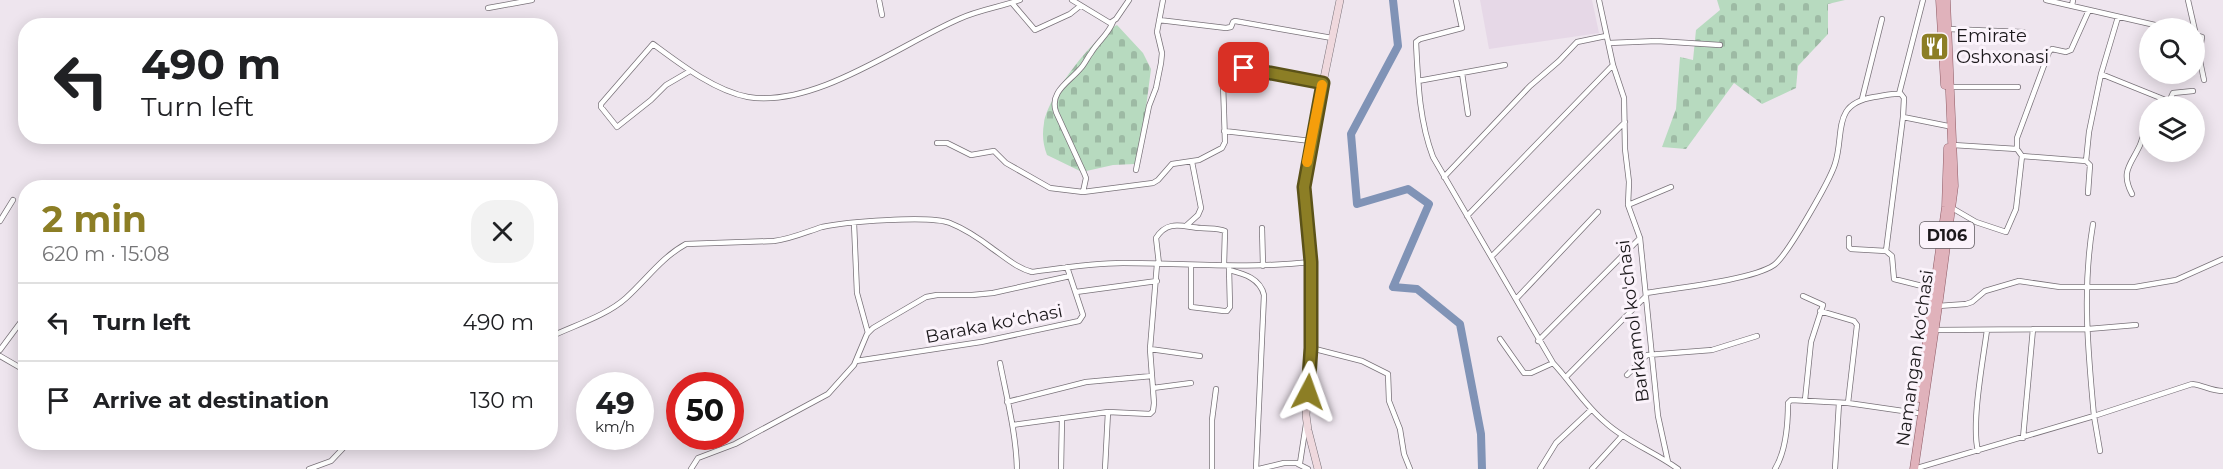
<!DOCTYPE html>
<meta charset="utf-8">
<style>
body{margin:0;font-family:Montserrat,sans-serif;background:#f2f2f2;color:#202124;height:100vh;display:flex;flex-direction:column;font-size:22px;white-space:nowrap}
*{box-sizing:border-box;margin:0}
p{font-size:20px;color:#757577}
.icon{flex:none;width:33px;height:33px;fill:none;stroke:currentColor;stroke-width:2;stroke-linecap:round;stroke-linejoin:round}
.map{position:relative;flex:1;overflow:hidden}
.panel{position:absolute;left:18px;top:180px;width:540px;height:270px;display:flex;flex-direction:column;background:#fff;border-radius:24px;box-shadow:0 3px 15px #0003}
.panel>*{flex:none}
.banner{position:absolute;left:18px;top:18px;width:540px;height:126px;border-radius:24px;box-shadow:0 3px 15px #0003;background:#fff;color:#202124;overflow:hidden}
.buttons{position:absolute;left:2139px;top:18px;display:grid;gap:12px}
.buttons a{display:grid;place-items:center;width:66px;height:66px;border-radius:50%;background:#fff;box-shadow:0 3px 15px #0003;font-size:30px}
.speed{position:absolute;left:576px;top:372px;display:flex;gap:12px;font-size:30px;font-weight:700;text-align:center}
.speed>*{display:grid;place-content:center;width:78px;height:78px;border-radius:50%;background:#fff;box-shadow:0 3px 15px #0003;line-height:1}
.speed small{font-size:15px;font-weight:400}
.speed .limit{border:9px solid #d22;background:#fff;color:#111}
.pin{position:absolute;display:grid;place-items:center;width:51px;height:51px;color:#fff;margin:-26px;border-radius:12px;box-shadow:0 3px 9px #0006}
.me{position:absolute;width:66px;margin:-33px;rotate:4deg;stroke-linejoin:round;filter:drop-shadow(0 0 4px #0008)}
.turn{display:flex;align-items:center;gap:21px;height:126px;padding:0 24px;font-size:27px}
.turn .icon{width:78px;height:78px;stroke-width:2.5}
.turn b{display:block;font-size:42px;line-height:51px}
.round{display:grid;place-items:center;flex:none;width:63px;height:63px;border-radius:24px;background:#f2f2f2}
.overview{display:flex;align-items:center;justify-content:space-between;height:102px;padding:0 24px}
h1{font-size:36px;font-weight:700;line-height:45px;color:#8c7e25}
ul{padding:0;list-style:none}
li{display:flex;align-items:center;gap:18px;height:78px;padding:0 24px;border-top:2px solid #e0e0e0}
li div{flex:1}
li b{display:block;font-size:22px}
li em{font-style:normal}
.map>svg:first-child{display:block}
</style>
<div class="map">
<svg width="2223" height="469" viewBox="0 0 2223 469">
<defs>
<pattern id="cemetery-stones" width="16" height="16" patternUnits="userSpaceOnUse" patternTransform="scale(1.5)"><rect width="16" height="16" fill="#b7dabf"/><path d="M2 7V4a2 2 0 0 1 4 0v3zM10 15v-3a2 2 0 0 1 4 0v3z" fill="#9dbaa4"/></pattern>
</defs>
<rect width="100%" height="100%" fill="#eee5ee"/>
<path fill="#e6d8e7" d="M1480,0h112l7,33 -110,16z"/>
<path fill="url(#cemetery-stones)" d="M1717,0h128l-17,4v30l-30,32 -2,22 -34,16 -28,-21 -48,66 -24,-2 14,-38 4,-52 13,3 3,-30 24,-20z
M1117,25l26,28 8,16 -7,54 -9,41 -22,1 -31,7 -35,-17c-4,-11 -5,-20 -3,-32 4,-27 49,-86 73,-98z"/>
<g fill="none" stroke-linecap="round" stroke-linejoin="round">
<path stroke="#8093b6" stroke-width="8" d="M1393,0l5,46 -47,88 6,70 51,-15 21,15 -36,83 24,2 43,35 21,110 1,35"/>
<defs>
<path id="street" d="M879,0l3,15
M1072,0l38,23 6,-4 13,-19
M1456,0l6,28 -42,11 -4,3c2,39 3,78 17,115l120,206c18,19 32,43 53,60 21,19 49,29 72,46
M1599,0l14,65 11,33 1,51 4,33 -1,23 12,33 18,178 10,46
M2046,0l26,6 1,-6
M2188,0l8,35
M1012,3l23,27 35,-16 10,-8
M2072,6l96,22
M488,8l44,-8
M1159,20l67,8 5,-1 2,-5 2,-1 97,17
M1948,29l75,3
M2194,35l8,2 -3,19 5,24
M1609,43l48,-2 63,4
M1244,68l79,15
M690,71l-24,14 -15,15 -34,27 -16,-20v-3l52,-60c27,20 62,47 95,53 67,11 151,-52 211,-78 19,-9 41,-12 61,-19
M1462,73l6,41
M2101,74l67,27
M1418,81l87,-16
M1950,87h68
M1899,94l24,-94
M1862,99l20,-80
M2167,106l6,-13 20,-2
M1224,131l87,10
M937,143h10l24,12 23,-4 12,12 44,25 33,4 70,-9 5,-3 14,-16 27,-4 23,-12 3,-6 -2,-59
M1953,145l64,4
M2022,156l-5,-7v-11l32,-86 3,-3 14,3 5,-2 18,-40
M2086,161l4,4 -2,28
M1136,170l13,-64 7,-18 5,-25 1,-10 -5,-21 6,-32
M1444,177l86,-91 29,-25 18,-19 29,-6
M1083,192l3,-14 -2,-5 -28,-61c-7,-20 13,-30 24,-43 5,-5 7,-11 11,-16 7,-12 17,-18 22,-31
M2132,194c-12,-23 -1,-29 8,-49 3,-7 2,-12 10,-15
M1628,205l43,-18
M1952,208l24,14 30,10 10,-23 6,-53 64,5 3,-29 12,-58 17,-57
M1467,216l146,-151
M0,221l13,-21
M854,223l3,70 11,40
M1187,225l11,-10 3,-7 -9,-46
M1262,228l1,38
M1849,238v9l2,2 35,2 17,-134
M1886,251l6,5 2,23 40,10
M1492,256l133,-134
M1159,264l-3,-26c12,-19 27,-11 45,-10 8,1 17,0 24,3l-1,34
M1191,265v42l33,4h3l3,-4 -1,-39
M1229,270c15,4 31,8 35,25l-8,174
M1076,292l81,-11
M1646,293c30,-5 106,-13 128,-28 13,-9 56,-85 61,-101 10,-31 -4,-60 39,-67 9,-1 18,-4 27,-3l3,4 -1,19 45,9
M1803,296l20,9 -12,37 -6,58
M1516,299l82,-87
M1938,306l28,-2 6,-2 13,-11 34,-10 41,6h75l41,-7 47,-21
M1820,311l34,10 3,4 -9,78
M1935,330l153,-1 48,-4
M550,337c25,-12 56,-21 76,-39 20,-18 36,-41 60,-54l88,-3c17,-2 32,-9 48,-14 23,-5 107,-12 128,-4 15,6 30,16 43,26 13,9 24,19 39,23 30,-4 61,-9 91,-9 63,0 125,6 188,-1
M1500,339l24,34h7l22,-10
M1538,341l102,-103
M1311,348l51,13 26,13 1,27 11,28 4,25 6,15
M1150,349l50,7
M0,350l26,-35
M0,356l26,15
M856,361l125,-19 98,-21 4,-6 -16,-48
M1000,363c7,36 16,70 17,106
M1627,375l20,-20 65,-5 45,-14
M1566,377l80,-81
M1153,388l38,-5
M1007,402l79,-20 66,-6
M1013,425l95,-13 42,2 3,-3 1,-8 -4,-54 7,-85
M2023,438l10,-109
M1978,451c-7,-27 5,-91 9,-121
M2100,451l-6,-35 98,-32c11,1 19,7 31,7
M1298,464l10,5
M309,469l22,-8 18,-19
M691,469l7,-11 37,-14 93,-50 26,-29 13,-31 6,-6 53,-31 11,-2h35l21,-2 77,-17
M1061,469l1,-51
M1105,469l3,-57
M1212,469v-49l4,-31
M1259,469l25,-6h16l6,-39
M1540,469l16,-26 35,-33
M1592,469l30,-33
M1775,469c11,-18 13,-45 13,-66l3,-3 57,3 69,10
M1835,469l4,-66
M1914,469l180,-53c-6,-64 -12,-128 -1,-192"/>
<path id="secondary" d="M1318,469l-10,-39 -2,-15 5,-67v-86l-7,-75 7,-46 29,-141"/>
<path id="primary" d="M1940,0l5,85
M1919,398l27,-191 2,-59
M1914,469l24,-163 16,-120 -8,-186"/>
</defs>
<use href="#street" stroke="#797279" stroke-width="6"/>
<use href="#secondary" stroke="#797279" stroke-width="8"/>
<use href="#primary" stroke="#8e5b65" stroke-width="9"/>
<use href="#street" stroke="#fff" stroke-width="4.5"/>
<use href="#secondary" stroke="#efd8dd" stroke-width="7"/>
<use href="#primary" stroke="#e0b2bb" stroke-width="8"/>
</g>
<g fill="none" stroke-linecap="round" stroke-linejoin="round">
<defs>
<path id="route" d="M1244,68l79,15 -19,104 7,75v86l-3,44"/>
</defs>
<use href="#route" stroke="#5b5218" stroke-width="15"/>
<use href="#route" stroke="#8c7e25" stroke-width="10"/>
<path stroke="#f59e0b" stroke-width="10" d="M1307,162l15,-77"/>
</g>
<defs>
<symbol id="restaurant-square" viewBox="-11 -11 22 22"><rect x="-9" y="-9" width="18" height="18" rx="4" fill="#8c7e25" stroke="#fbf3fb"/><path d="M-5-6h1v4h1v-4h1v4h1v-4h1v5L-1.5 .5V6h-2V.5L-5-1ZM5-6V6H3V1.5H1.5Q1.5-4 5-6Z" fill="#fff"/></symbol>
</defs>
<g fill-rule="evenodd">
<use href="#restaurant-square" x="1918" y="30" width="33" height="33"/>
</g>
<g text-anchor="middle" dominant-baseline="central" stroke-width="6" stroke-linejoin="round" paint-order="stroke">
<rect fill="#fbf3fb" stroke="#5f5a5f" stroke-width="1.5" x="1920" y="222" width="54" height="26" rx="4.5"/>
<g font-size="16" font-weight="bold" fill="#1c191c">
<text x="1947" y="235">D106</text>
</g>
<g font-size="18" fill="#1c191c" stroke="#fbf3fb" text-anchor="start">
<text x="1956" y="36">Emirate<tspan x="1956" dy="21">Oshxonasi</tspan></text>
</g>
<g font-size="18" fill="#1c191c" stroke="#fbf3fb">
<text transform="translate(1633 321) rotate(-97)">Barkamol ko'chasi</text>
<text transform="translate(994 324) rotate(-11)">Baraka koʻchasi</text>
<text transform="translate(1915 358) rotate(-82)">Namangan ko'chasi</text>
</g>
</g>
</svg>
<div class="buttons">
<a><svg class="icon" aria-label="search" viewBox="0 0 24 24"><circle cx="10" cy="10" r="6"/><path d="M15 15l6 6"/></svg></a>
<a><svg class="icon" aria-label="layers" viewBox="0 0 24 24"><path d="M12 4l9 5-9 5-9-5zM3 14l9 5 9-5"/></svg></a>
</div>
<div class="speed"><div>49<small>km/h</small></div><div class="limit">50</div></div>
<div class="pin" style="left:1244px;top:68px;background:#d93025"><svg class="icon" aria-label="arrive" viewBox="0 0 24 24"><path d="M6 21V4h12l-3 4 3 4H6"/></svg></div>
<svg class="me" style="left:1308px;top:392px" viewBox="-20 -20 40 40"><path d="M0-17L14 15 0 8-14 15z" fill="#8c7e25" stroke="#fff" stroke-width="4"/></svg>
<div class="banner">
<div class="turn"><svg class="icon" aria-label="left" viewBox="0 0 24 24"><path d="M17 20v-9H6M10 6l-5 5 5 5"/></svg><div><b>490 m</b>Turn left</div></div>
</div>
<section class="panel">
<div class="overview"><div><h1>2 min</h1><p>620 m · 15:08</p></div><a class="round"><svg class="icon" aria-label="close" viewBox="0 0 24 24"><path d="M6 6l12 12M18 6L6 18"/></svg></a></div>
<ul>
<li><svg class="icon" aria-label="left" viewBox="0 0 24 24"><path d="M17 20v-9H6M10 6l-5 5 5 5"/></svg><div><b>Turn left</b></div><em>490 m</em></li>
<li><svg class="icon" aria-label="arrive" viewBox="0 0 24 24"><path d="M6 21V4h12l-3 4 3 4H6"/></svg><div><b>Arrive at destination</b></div><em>130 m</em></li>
</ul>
</section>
</div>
